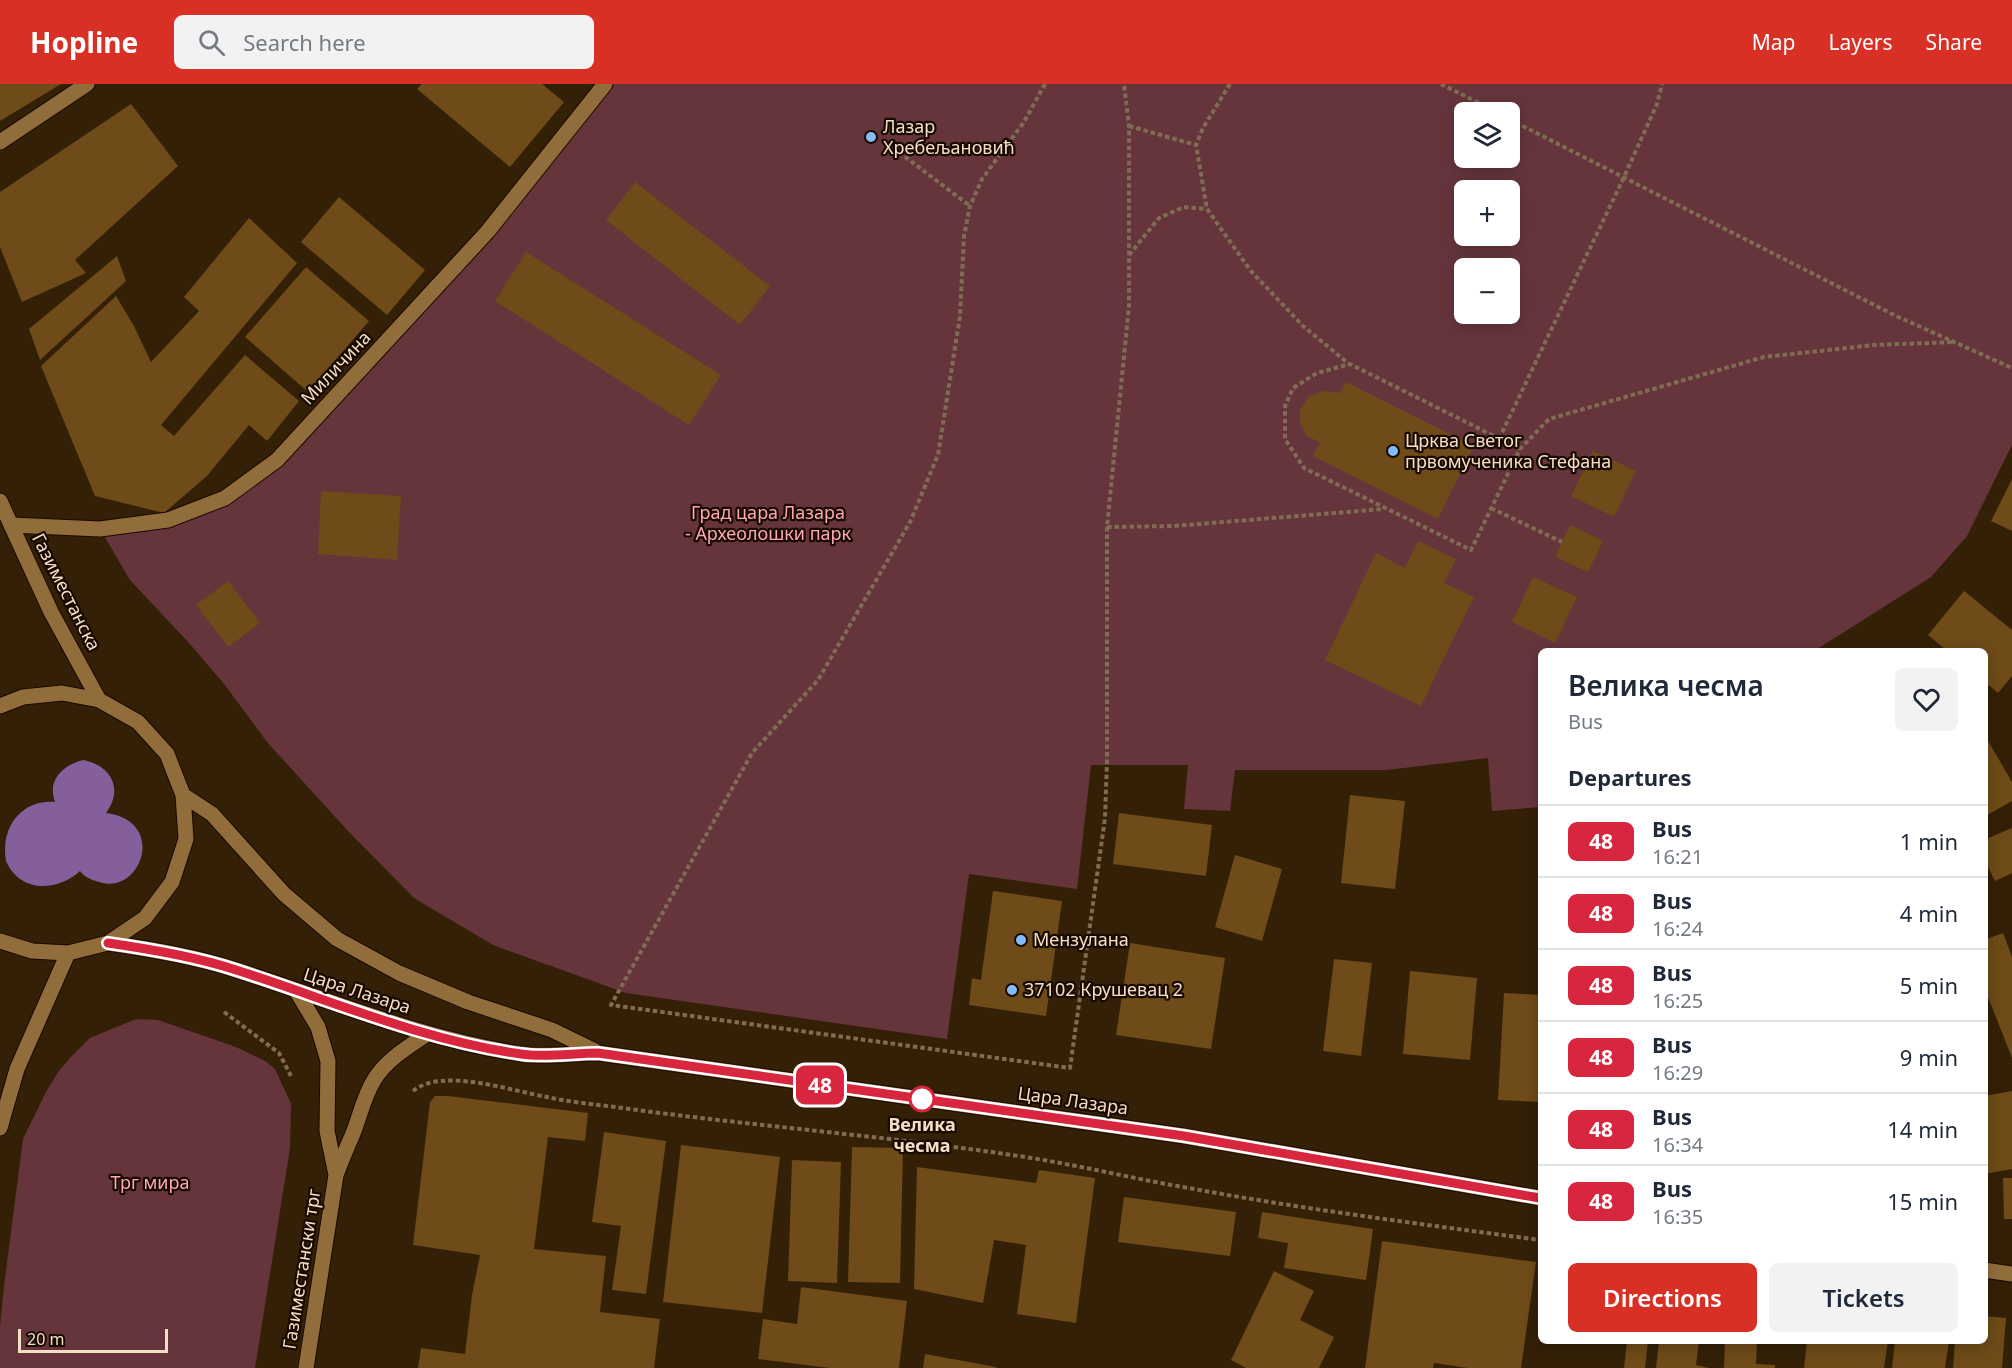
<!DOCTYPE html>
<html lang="en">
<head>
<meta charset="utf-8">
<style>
  :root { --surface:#fff; --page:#f2f2f3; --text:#1f2937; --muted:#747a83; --line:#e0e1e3; --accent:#d93025 }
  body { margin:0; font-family:"Noto Sans",sans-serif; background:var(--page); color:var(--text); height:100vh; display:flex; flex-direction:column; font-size:22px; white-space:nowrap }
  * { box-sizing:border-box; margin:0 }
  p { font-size:20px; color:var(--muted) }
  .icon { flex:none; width:33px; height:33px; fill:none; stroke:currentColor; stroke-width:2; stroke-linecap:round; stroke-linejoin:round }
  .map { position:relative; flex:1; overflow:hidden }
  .sheet { position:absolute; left:1538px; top:564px; width:450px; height:696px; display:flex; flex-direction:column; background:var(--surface); border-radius:9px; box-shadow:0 3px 15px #0003 }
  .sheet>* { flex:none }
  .badge { padding:0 12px; border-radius:9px; font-size:21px; line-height:39px }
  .tools { position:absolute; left:1454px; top:18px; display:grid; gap:12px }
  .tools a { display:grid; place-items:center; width:66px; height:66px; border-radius:9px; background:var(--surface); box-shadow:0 3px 15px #0003; font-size:30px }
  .scale { position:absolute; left:18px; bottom:15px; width:150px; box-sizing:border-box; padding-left:6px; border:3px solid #f4dfc6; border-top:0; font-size:16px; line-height:21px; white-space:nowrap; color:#f4dfc6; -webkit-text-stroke:4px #180a00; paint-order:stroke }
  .map>.badge { position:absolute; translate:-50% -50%; box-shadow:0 0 0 3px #fff }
  h2 { padding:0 30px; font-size:22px; line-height:54px }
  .round { display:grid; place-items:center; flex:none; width:63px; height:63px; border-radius:9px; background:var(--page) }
  .summary { display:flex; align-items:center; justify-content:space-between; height:102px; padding:0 30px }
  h1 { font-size:28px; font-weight:600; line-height:45px }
  .action { display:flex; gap:12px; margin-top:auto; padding:12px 30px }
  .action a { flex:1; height:69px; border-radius:9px; background:var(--accent); color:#fff; font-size:24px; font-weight:600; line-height:69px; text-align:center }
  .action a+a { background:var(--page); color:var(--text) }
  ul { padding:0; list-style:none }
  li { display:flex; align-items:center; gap:18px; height:72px; padding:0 30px; border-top:2px solid var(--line) }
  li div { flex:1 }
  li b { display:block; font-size:22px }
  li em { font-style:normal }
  li .badge { min-width:66px; font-weight:700; text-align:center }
  header { display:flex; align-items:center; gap:36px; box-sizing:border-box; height:84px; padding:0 30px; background:var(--accent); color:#fff }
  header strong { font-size:28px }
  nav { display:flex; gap:33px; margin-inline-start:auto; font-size:21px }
  .search { width:420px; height:54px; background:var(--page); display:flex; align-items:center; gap:15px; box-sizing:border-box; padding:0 21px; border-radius:9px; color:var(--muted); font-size:22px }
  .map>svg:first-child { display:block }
  .green { fill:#66353c; fill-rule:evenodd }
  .water { fill:#845f9b }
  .building { fill:#6e4b18 }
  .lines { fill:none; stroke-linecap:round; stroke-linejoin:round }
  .pedestrian-casing { stroke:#1a0900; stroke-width:17 }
  .minor-casing { stroke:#1a0900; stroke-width:17 }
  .secondary-casing { stroke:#1a0900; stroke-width:17 }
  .path { stroke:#806c52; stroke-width:4; stroke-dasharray:4.5 3; stroke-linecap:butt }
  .pedestrian { stroke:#926d3c; stroke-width:15 }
  .minor { stroke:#926d3c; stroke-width:15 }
  .secondary { stroke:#926d3c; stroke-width:15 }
  .line-casing { stroke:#fff; stroke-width:14 }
  .line { stroke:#d7263d; stroke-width:9 }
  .poi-dot { fill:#84bcfb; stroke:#180a00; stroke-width:2 }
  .stop-dot { fill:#fff; stroke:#d7263d; stroke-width:3 }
  .labels { text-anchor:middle; stroke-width:4.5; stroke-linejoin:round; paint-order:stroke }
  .poi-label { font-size:18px; fill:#f4dfc6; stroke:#180a00; text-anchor:start }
  .street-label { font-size:18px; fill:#f4dfc6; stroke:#180a00 }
  .park-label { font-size:18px; fill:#fea7b2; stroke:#180a00 }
  .stop-label { font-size:18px; font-weight:bold; fill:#f4dfc6; stroke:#180a00 }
</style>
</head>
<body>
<header>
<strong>Hopline</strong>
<div class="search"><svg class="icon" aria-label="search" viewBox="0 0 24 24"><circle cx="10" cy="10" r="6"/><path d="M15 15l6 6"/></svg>Search here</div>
<nav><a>Map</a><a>Layers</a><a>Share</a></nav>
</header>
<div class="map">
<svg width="2012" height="1284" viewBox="0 0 2012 1284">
  <rect width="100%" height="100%" fill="#332006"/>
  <path class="green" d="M 605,0 L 2012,0 L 2012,361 L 1967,452 L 1931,493 L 1814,567 L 1540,567 L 1540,672 L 1538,673 L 1540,723 L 1492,727 L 1488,674 L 1387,686 L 1235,686 L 1230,727 L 1184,725 L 1188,681 L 1091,681 L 1077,805 L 969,790 L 947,955 L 626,909 L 493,861 L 414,814 L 348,747 L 267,658 L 225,601 L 189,559 L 130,496 L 100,445 L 168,436 L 225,414 L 277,376 L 488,147 ZM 1464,28 L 1509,28 L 1509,74 L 1464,74 ZM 1464,106 L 1509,106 L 1509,152 L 1464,152 ZM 1464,184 L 1509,184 L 1509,230 L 1464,230 Z
    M 136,935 L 158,936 L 236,963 L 265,977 L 275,985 L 291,1020 L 290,1064 L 255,1284 L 0,1284 L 0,1243 L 4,1202 L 23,1055 L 46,1008 L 58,988 L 70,974 L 90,954 Z"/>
  <path class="water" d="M 83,676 C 111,681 124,705 106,729 C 168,737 141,812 99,798 C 92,796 84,793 80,787 C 57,808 20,809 6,777 C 0,742 23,715 55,718 C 47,696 63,681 83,676 Z"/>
  <path class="building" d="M 0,0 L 61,0 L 0,37 Z
    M 422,0 L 542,0 L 564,18 L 510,83 L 417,5 Z
    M 131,20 L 178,82 L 75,176 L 86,189 L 22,218 L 0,163 L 0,108 Z
    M 635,98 L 770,202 L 740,241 L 606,136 Z
    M 339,113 L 425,186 L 387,231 L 301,158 Z
    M 249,134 L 297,179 L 161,341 L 174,352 L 245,271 L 299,317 L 267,357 L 249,341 L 207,392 L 164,429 L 95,412 L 41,282 L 116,212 L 134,242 L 151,278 L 199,227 L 184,213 Z
    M 526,168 L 721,291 L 689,341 L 495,217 Z
    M 117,172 L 126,197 L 40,276 L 29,245 Z
    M 306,183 L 369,237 L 308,308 L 245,253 Z
    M 1346,298 L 1474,362 L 1438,435 L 1313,372 L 1320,358 L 1306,352 L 1300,338 L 1300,327 L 1308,313 L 1323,307 L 1340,309 Z
    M 1593,367 L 1636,387 L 1614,433 L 1571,412 Z
    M 2012,395 L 2012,447 L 1991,437 Z
    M 321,407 L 401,412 L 397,476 L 318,470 Z
    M 1570,441 L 1603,457 L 1588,488 L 1555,473 Z
    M 1418,457 L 1456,475 L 1444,499 L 1474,513 L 1421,622 L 1325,576 L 1376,469 L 1405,484 Z
    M 1533,493 L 1577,513 L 1555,559 L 1512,538 Z
    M 228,497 L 260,539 L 228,563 L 196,521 Z
    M 1964,507 L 2012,546 L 2012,592 L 1998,609 L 1984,597 L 1984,567 L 1947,567 L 1928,551 Z
    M 1984,650 L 2012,698 L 2012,717 L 1984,733 Z
    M 1350,711 L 1405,717 L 1395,805 L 1341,799 Z
    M 1119,729 L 1212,741 L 1206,792 L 1113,780 Z
    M 2012,744 L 2012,789 L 1995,797 L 1984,775 L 1984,756 Z
    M 1235,771 L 1282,785 L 1262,857 L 1215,843 Z
    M 993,807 L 1062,817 L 1046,932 L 969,921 L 972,894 L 981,896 Z
    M 2003,849 L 2012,873 L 2012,974 L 1984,903 L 1984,856 Z
    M 1130,859 L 1225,874 L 1211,965 L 1116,951 Z
    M 1334,875 L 1372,879 L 1361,972 L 1323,967 Z
    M 1410,887 L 1477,894 L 1470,976 L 1403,970 Z
    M 1504,909 L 1540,911 L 1540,1018 L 1498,1016 Z
    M 2012,1007 L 2012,1085 L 1984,1090 L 1984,1012 Z
    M 435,1012 L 448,1012 L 588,1029 L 585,1057 L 548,1053 L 534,1165 L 606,1172 L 600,1228 L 660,1235 L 654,1284 L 418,1284 L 421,1264 L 465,1270 L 472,1211 L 480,1171 L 413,1161 L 430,1018 Z
    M 604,1048 L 666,1057 L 646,1210 L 612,1206 L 621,1142 L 592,1138 Z
    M 681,1061 L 780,1073 L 762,1229 L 663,1218 Z
    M 852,1063 L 903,1064 L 900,1199 L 848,1198 Z
    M 792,1076 L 841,1078 L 837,1199 L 788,1197 Z
    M 917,1083 L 1036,1099 L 1039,1086 L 1095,1094 L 1076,1239 L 1017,1230 L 1026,1161 L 994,1156 L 983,1219 L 914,1205 Z
    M 2003,1094 L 2012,1094 L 2012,1135 L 2004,1135 Z
    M 1124,1113 L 1236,1128 L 1230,1172 L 1118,1158 Z
    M 1262,1128 L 1373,1145 L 1366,1196 L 1284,1184 L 1288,1159 L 1258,1154 Z
    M 1382,1157 L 1536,1178 L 1521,1284 L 1468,1284 L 1434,1279 L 1433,1284 L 1365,1284 Z
    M 1274,1187 L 1314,1207 L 1300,1236 L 1334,1253 L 1319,1284 L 1246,1284 L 1231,1276 Z
    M 801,1203 L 907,1217 L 899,1284 L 830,1284 L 758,1275 L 763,1235 L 797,1240 Z
    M 1984,1232 L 2006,1234 L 2002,1284 L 1953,1284 L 1955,1257 L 1984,1257 Z
    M 1627,1257 L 1648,1257 L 1645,1284 L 1624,1284 Z
    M 1659,1257 L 1699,1257 L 1696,1281 L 1709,1284 L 1656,1284 Z
    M 1725,1257 L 1757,1257 L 1756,1280 L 1775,1281 L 1775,1284 L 1724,1284 Z
    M 1807,1257 L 1888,1257 L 1884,1284 L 1804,1284 Z
    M 1895,1257 L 1949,1257 L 1945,1284 L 1892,1284 Z
    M 925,1270 L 996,1283 L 996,1284 L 923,1284 Z"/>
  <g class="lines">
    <defs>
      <path id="pedestrian" d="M 11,441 L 100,445 L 168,436 L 225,414 L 277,376 L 488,147 L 605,0"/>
      <path id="minor" d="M 0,58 L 87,0
        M 297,908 L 318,943 L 328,977 L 327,1047 L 336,1091
        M 306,1284 L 336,1091 C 341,1078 346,1065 352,1052 C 360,1033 363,1014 374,996 C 386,976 408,963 427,950"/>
      <path id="secondary" d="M 0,417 L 51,528 L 99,616
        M 0,622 L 23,613 L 62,609 L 99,616 L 138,638 L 167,670 L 183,711 L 186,755 L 172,798 L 145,834 L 108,859 L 68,869 L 32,867 L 0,857
        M 183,711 L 212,730 L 284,810 L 337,855 L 399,889 L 468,918 L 552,946 L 595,967
        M 108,859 C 150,865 193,872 233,885 C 328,915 421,955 521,970 C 543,974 575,969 598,969 L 1184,1052 L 1540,1114
        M 0,1044 L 17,985 L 68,869
        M 1984,1186 L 2012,1190"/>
    </defs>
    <use href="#pedestrian" class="pedestrian-casing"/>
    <use href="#minor" class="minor-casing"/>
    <use href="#secondary" class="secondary-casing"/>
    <path class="path" d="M 1045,0 L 1024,38 L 982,95 L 970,122 L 964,152 L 960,232 L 938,371 L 910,438 L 818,596 L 752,669 L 611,921 L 1070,984 L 1105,734 L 1107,677 L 1107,443 L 1129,222 L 1129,42 L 1124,0
      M 1230,0 L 1203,44 L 1196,61 L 1207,125 L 1250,186 L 1303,242 L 1349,280
      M 1441,0 L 1497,28
      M 1509,35 L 1894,231 L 2012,284
      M 1129,42 L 1196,61
      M 887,59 L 970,122
      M 1129,171 L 1159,134 L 1184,123 L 1207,125
      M 1499,355 L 1624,93 L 1657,20 L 1662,0
      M 1520,365 L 1350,280 L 1317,289 L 1293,304 L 1285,322 L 1285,355 L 1304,384 L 1471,466 L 1520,365 L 1549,335 L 1764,273 L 1874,261 L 1955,258
      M 1491,424 L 1562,458
      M 1107,443 L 1174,442 L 1384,425
      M 224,928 L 279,969 L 292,994
      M 413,1007 C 442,983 512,1007 547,1013 C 569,1018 592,1020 615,1023 C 751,1042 889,1052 1025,1073 C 1078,1081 1130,1094 1183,1103 C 1301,1125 1421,1140 1540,1156"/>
    <use href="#pedestrian" class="pedestrian"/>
    <use href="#minor" class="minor"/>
    <use href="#secondary" class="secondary"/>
  </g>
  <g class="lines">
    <defs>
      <path id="line" d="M 108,859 C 150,865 193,872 233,885 C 328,915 421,956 521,970 C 544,974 574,969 598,969 L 1184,1052 L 1540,1114"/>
    </defs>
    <use href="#line" class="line-casing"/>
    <use href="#line" class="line"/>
  </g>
  <g class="poi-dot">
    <circle cx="871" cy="53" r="6"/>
    <circle cx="1393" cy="367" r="6"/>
    <circle cx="1021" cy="856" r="6"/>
    <circle cx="1012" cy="906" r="6"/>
  </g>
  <circle class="stop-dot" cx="922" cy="1015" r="12"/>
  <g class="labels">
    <g class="poi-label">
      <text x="883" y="49">Лазар<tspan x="883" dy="21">Хребељановић</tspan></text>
      <text x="1405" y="363">Црква Светог<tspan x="1405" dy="21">првомученика Стефана</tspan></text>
      <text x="1033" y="862">Мензулана</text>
      <text x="1024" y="912">37102 Крушевац 2</text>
    </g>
    <g class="street-label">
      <text transform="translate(336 284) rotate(-47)" y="6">Миличина</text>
      <text transform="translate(66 508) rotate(63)" y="6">Газиместанска</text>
      <text transform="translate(357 907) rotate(18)" y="6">Цара Лазара</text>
      <text transform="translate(1073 1017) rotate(8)" y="6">Цара Лазара</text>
      <text transform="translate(302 1185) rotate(-81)" y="6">Газиместански трг</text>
    </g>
    <g class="park-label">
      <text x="768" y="435">Град цара Лазара<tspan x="768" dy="21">- Археолошки парк</tspan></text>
      <text x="150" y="1105">Трг мира</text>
    </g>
    <g class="stop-label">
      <text x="922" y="1047">Велика<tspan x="922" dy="21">чесма</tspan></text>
    </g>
  </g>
</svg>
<div class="tools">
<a><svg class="icon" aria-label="layers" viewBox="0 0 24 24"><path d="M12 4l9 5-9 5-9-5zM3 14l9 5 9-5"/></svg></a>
<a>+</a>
<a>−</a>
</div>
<div class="scale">20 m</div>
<b class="badge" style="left:820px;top:1001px;background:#d7263d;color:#fff">48</b>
<section class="sheet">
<div class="summary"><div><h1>Велика чесма</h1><p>Bus</p></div><a class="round"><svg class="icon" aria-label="heart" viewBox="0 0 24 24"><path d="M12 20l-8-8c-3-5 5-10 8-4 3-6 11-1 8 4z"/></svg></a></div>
<h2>Departures</h2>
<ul>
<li><span class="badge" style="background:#d7263d;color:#fff">48</span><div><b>Bus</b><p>16:21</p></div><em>1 min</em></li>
<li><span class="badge" style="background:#d7263d;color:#fff">48</span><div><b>Bus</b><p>16:24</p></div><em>4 min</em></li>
<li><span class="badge" style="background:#d7263d;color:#fff">48</span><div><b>Bus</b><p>16:25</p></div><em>5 min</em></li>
<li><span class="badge" style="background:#d7263d;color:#fff">48</span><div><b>Bus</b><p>16:29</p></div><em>9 min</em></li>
<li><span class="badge" style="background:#d7263d;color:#fff">48</span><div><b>Bus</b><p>16:34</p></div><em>14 min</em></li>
<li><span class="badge" style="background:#d7263d;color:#fff">48</span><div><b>Bus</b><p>16:35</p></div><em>15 min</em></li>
</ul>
<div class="action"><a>Directions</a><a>Tickets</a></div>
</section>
</div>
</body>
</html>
